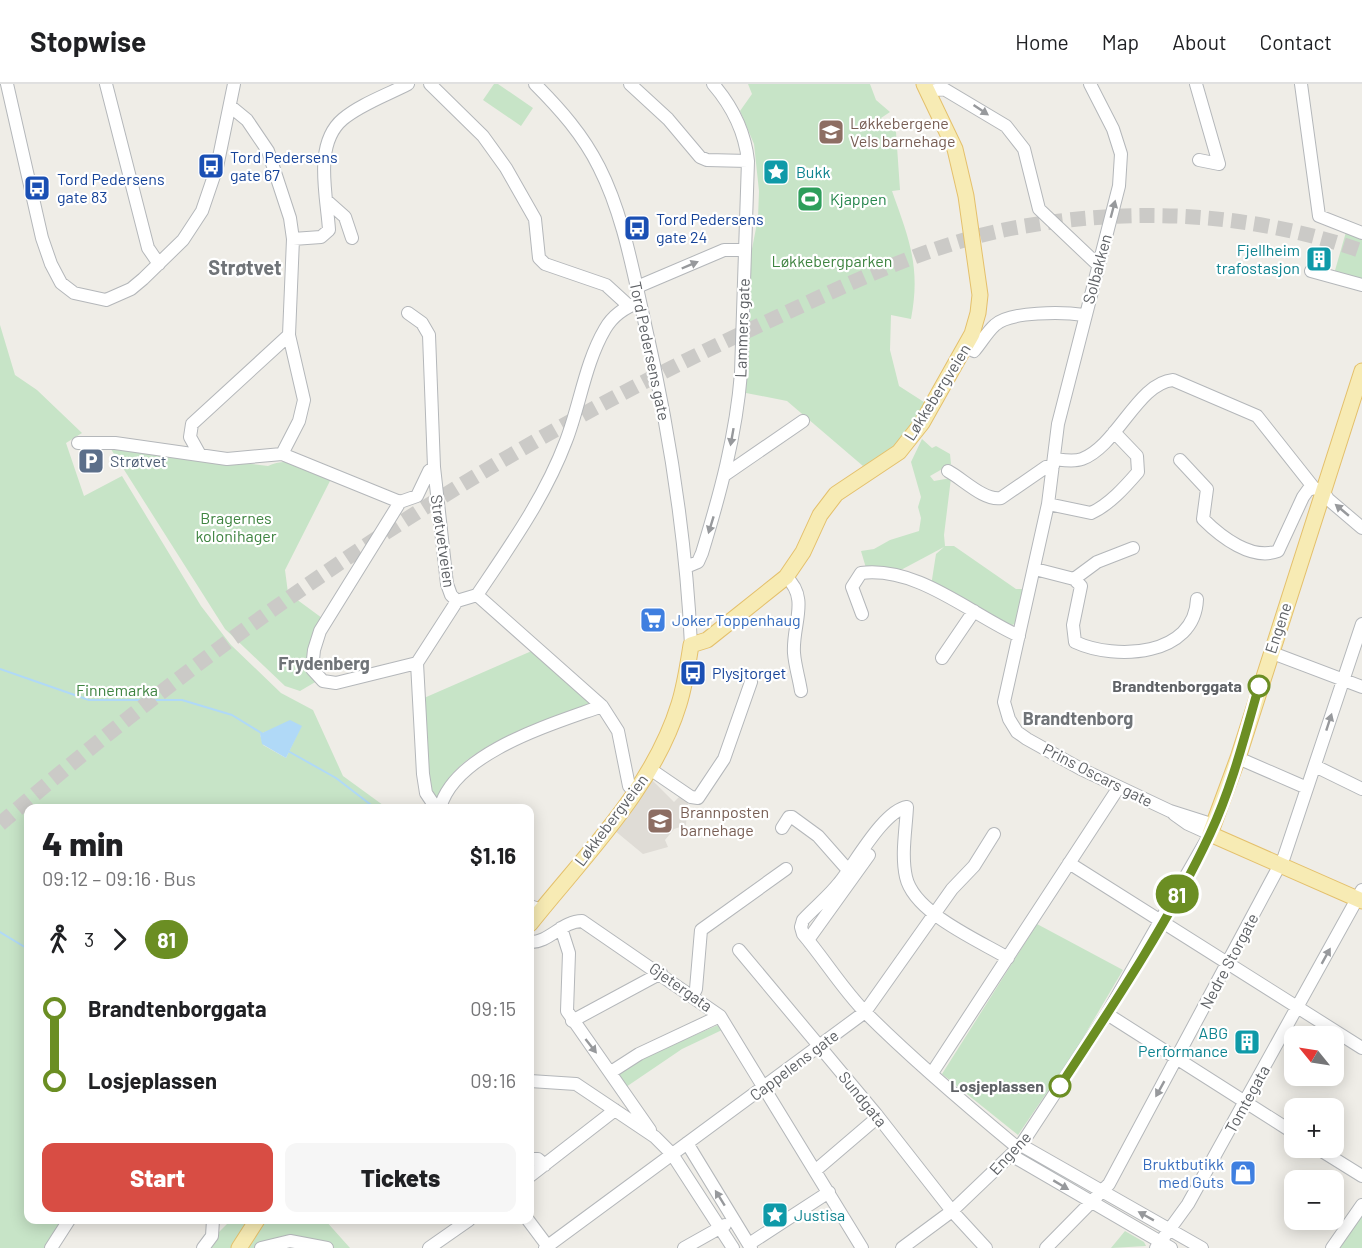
<!DOCTYPE html>
<html lang="en">
<head>
<meta charset="utf-8">
<style>
  :root { --surface:#fff; --page:#f6f6f6; --text:#202124; --muted:#757577; --line:#e0e0e0; --accent:#d84d44 }
  body { margin:0; font-family:Barlow,sans-serif; background:var(--page); color:var(--text); height:100vh; display:flex; flex-direction:column; font-size:22px; white-space:nowrap }
  * { box-sizing:border-box; margin:0 }
  p { font-size:20px; color:var(--muted) }
  .icon { flex:none; width:33px; height:33px; fill:none; stroke:currentColor; stroke-width:2; stroke-linecap:round; stroke-linejoin:round }
  .map { position:relative; flex:1; overflow:hidden }
  .drawer { position:absolute; left:24px; top:720px; width:510px; height:420px; display:flex; flex-direction:column; background:var(--surface); border-radius:12px; box-shadow:0 3px 15px #0003 }
  .drawer>* { flex:none }
  .badge { padding:0 12px; border-radius:20px; font-size:21px; line-height:39px }
  .needle { width:39px; rotate:300deg }
  .fabs { position:absolute; left:1284px; top:942px; display:grid; gap:12px }
  .fabs a { display:grid; place-items:center; width:60px; height:60px; border-radius:12px; background:var(--surface); box-shadow:0 3px 15px #0003; font-size:30px }
  .map>.badge { position:absolute; translate:-50% -50%; box-shadow:0 0 0 3px #fff }
  .legs { display:flex; align-items:center; gap:9px; height:66px; padding:0 18px; font-size:20px }
  .legs p { margin-inline-start:auto }
  .overview { display:flex; align-items:center; justify-content:space-between; height:102px; padding:0 18px }
  h1 { font-size:33px; font-weight:800; line-height:45px }
  .action { display:flex; gap:12px; margin-top:auto; padding:12px 18px }
  .action a { flex:1; height:69px; border-radius:12px; background:var(--accent); color:#fff; font-size:24px; font-weight:800; line-height:69px; text-align:center }
  .action a+a { background:var(--page); color:var(--text) }
  ul { padding:0 18px; list-style:none }
  li { display:flex; align-items:center; gap:21px; height:72px; font-size:22px }
  li i { display:grid; place-items:center; width:9px; height:100%; margin:0 8px; background:currentColor }
  li i::after { content:''; width:15px; height:15px; margin:-8px; border:4px solid; border-radius:50%; background:var(--surface) }
  li p { margin-inline-start:auto }
  li:first-child i { background:linear-gradient(#0000 50%,currentColor 0) }
  li:last-child i { background:linear-gradient(currentColor 50%,#0000 0) }
  header { display:flex; align-items:center; gap:36px; box-sizing:border-box; height:84px; padding:0 30px; background:var(--surface); border-bottom:2px solid var(--line) }
  header strong { font-size:28px }
  nav { display:flex; gap:33px; margin-inline-start:auto; font-size:21px }
  .map>svg:first-child { display:block }
  .education { fill:#dfdcd6 }
  .green { fill:#c7e4c7; fill-rule:evenodd }
  .water { fill:#b0d9f7 }
  .lines { fill:none; stroke-linecap:round; stroke-linejoin:round }
  .stream { stroke:#b0d9f7; stroke-width:2 }
  .major-tunnel { stroke:#cbcac7; stroke-width:15; stroke-dasharray:15 8; stroke-linecap:butt }
  .minor-casing { stroke:#b4b7ba; stroke-width:14 }
  .major-casing { stroke:#e4c06c; stroke-width:17 }
  .minor { stroke:#fff; stroke-width:12 }
  .major { stroke:#f7ebb4; stroke-width:15 }
  .oneway { fill:#97999c }
  .line-1-casing { stroke:#fff; stroke-width:14 }
  .line-1 { stroke:#6b8e23; stroke-width:9 }
  .stop-1-dot { fill:#fff; stroke:#6b8e23; stroke-width:3 }
  .labels { text-anchor:middle; stroke-width:4.5; stroke-linejoin:round; paint-order:stroke }
  .education-label { font-size:16px; fill:#785e54; stroke:#fff; text-anchor:start }
  .transit-label { font-size:16px; fill:#164399; stroke:#fff; text-anchor:start }
  .culture-label { font-size:16px; fill:#0d838f; stroke:#fff; text-anchor:start }
  .leisure-label { font-size:16px; fill:#27864d; stroke:#fff; text-anchor:start }
  .park-label { font-size:16px; fill:#3f8441; stroke:#fff }
  .street-label { font-size:16px; fill:#5f6266; stroke:#fff }
  .service-label { font-size:16px; fill:#4e5e75; stroke:#fff; text-anchor:start }
  .shop-label { font-size:16px; fill:#366cbe; stroke:#fff; text-anchor:start }
  .stop-label { font-size:16px; font-weight:bold; fill:#5f6266; stroke:#fff; text-anchor:end }
  .neighbourhood-label { font-size:18px; font-weight:bold; fill:#707478; stroke:#fff }
  .quarter-label { font-size:20px; font-weight:bold; fill:#707478; stroke:#fff }
</style>
</head>
<body>
<header>
<strong>Stopwise</strong>
<nav><a>Home</a><a>Map</a><a>About</a><a>Contact</a></nav>
</header>
<div class="map">
<svg width="1362" height="1164" viewBox="0 0 1362 1164">
  <rect width="100%" height="100%" fill="#efede7"/>
  <path class="education" d="M 651,695 L 674,718 L 681,711 L 688,717 L 686,741 L 674,745 L 665,756 L 668,763 L 643,770 L 614,746 Z"/>
  <path class="green" d="M 494,0 L 498,0 L 533,24 L 521,42 L 483,16 Z
    M 748,0 L 870,0 L 876,16 L 890,28 L 881,34 L 896,48 L 900,106 L 892,107 C 909,155 921,183 911,235 L 891,231 L 890,266 L 899,302 L 927,320 C 907,349 895,367 863,382 L 787,317 L 746,309 L 751,170 L 758,134 L 759,107 L 754,60 L 740,27 L 752,10 Z
    M 1346,148 L 1362,153 L 1362,198 L 1334,190 Z
    M 0,241 L 15,291 L 37,306 L 82,349 L 66,359 L 84,412 L 122,392 L 201,522 L 231,561 L 281,609 L 313,626 L 343,692 L 387,724 L 28,724 L 28,1136 L 63,1136 L 45,1164 L 0,1164 ZM 288,639 L 301,642 L 286,674 L 263,661 L 260,650 Z
    M 922,355 L 932,364 L 936,362 L 950,370 L 951,380 L 930,392 L 934,397 L 951,394 L 944,451 L 945,462 L 954,462 L 1016,505 L 1027,505 L 1018,539 L 1009,542 L 931,502 L 936,470 L 944,463 L 899,487 L 866,484 L 861,467 L 874,465 L 890,456 L 919,447 L 921,434 L 918,423 L 921,413 L 911,378 Z
    M 109,362 L 268,382 C 290,371 310,385 331,395 L 285,486 L 288,509 L 322,534 L 304,581 L 317,597 L 300,607 L 285,602 L 225,545 Z
    M 534,566 L 593,618 C 552,635 486,654 456,686 C 448,694 442,708 436,718 C 419,697 424,640 424,614 Z
    M 1037,840 L 1123,886 L 1077,964 L 1018,1051 L 942,990 Z
    M 718,941 L 722,946 L 682,965 L 626,1003 L 618,989 L 640,975 Z
    M 1362,1129 L 1362,1164 L 1339,1164 Z
    M 231,1136 L 325,1136 L 350,1164 L 203,1164 Z
    M 1125,1147 L 1144,1158 L 1146,1162 L 1111,1164 Z"/>
  <path class="water" d="M 290,636 L 302,642 L 286,674 L 262,660 L 260,650 Z"/>
  <g class="lines">
    <path class="stream" d="M 0,585 L 89,616 L 182,616 L 232,631 L 263,650
      M 288,667 L 336,694 L 375,724
      M 0,848 L 28,865"/>
    <path class="major-tunnel" d="M 0,740 C 233,539 480,371 760,241 C 842,203 929,159 1019,143 C 1135,123 1250,128 1362,167"/>
    <defs>
      <path id="minor" d="M 7,0 L 42,154 L 51,180 L 61,199 L 74,209 L 106,216 L 131,205 L 143,195 L 183,156 L 202,127 L 217,83 L 234,0
        M 106,0 L 148,164 L 159,180
        M 430,0 L 483,52 L 506,84 L 535,135 L 539,174 L 545,180 L 606,201 L 629,222
        M 535,0 C 560,25 583,51 599,83 C 622,128 632,182 643,231 C 668,339 686,450 691,561
        M 630,0 L 668,35 L 700,73 L 707,76 L 748,77
        M 1090,0 L 1113,45 L 1121,70 L 1119,102 L 1058,340 L 1048,420 L 1004,618 L 1009,635 L 1017,648 L 1027,655 L 1081,685 L 1170,727 L 1214,741
        M 1196,0 L 1219,80 L 1199,76
        M 1301,0 L 1319,132 L 1362,149
        M 928,7 L 944,5 L 1006,42 L 1024,65 L 1039,125 L 1098,181
        M 230,22 L 247,36 L 268,67 L 290,134 L 293,155 L 289,251 L 304,316 L 299,337 L 282,370
        M 327,117 L 345,133 L 352,154
        M 293,155 L 321,153 L 329,146 C 327,112 313,60 343,35 C 361,20 387,11 408,0
        M 1311,187 L 1362,201
        M 637,203 L 724,166 L 744,166
        M 408,229 L 422,239 L 429,251 L 434,383 L 447,500 L 451,511 L 457,517 L 477,511
        M 966,263 L 974,267 C 981,259 987,248 995,241 C 1010,227 1064,228 1084,231
        M 78,359 L 115,359 L 227,375 L 282,370 L 400,418 L 417,412 L 429,387 L 434,383
        M 200,371 L 190,353 L 192,340 L 289,251
        M 1054,375 C 1063,376 1074,378 1082,375 C 1117,362 1138,299 1173,296 L 1257,332 L 1314,404 L 1323,407 L 1328,415 L 1362,444
        M 1180,376 L 1207,405 L 1203,435 C 1221,453 1252,477 1278,467 L 1303,413 L 1308,406 L 1314,404
        M 948,387 C 963,395 984,417 1001,414 L 1046,383 L 1053,382
        M 726,390 L 803,337
        M 400,418 L 320,547 L 314,566 L 312,585 L 323,597 L 336,599 L 417,579
        M 1048,420 L 1091,429 C 1109,421 1125,403 1138,388 L 1137,372 L 1114,348
        M 686,483 L 698,478 L 702,469 C 720,410 736,352 741,289 L 748,77 C 745,48 732,22 713,0
        M 1035,485 L 1074,495 L 1081,502 L 1073,541 L 1075,558 C 1116,577 1195,572 1197,515
        M 786,493 C 810,514 792,541 794,569 C 795,582 799,594 801,607
        M 1074,495 L 1097,478 L 1133,464
        M 477,511 C 510,462 545,413 566,357 C 580,321 585,279 605,245 C 613,231 625,223 640,218
        M 477,511 L 602,622 L 618,647 L 629,702 L 635,709
        M 862,530 L 852,503 L 861,489 C 918,482 970,530 1019,552
        M 1270,568 L 1362,603
        M 942,574 L 974,527
        M 1238,674 L 1307,704
        M 1315,682 L 1362,705
        M 650,685 L 691,713 L 698,714 L 724,675 L 751,598
        M 436,724 L 426,709 L 423,690 L 417,579 L 457,517
        M 440,724 C 455,668 553,640 602,622
        M 782,744 L 789,733 L 792,733 L 818,752 L 848,786
        M 1069,779 L 1362,964
        M 530,822 L 541,826
        M 561,844 L 569,869 L 567,927 L 650,1046
        M 808,856 L 869,771
        M 530,858 C 549,859 562,837 582,837 L 720,932 L 862,1164
        M 739,866 L 876,1030 L 952,1127 L 986,1164
        M 1008,874 C 978,856 914,829 906,793 C 901,771 906,745 907,723 C 883,727 855,780 839,799 C 829,812 815,823 803,836 L 801,843 L 803,850 C 825,876 843,906 866,929 C 914,977 966,1021 1018,1064
        M 693,911 L 696,905 L 701,846 L 786,785
        M 1107,930 L 1294,1049
        M 572,937 L 661,889
        M 611,988 L 639,970 L 720,932
        M 932,989 L 1119,703
        M 530,997 L 576,1000 L 655,1053 L 672,1070 L 733,1164
        M 687,1059 L 751,1164
        M 1021,1061 L 1202,1164
        M 1317,1064 L 1362,1092
        M 1011,1071 L 1171,1164
        M 530,1075 L 538,1075 L 545,1081
        M 816,1086 L 878,1033
        M 530,1092 L 615,1026
        M 528,1136 L 549,1164
        M 749,1160 L 829,1108
        M 51,1164 L 69,1136
        M 203,1164 L 212,1152 L 213,1136
        M 261,1164 L 290,1157 L 327,1164
        M 429,1164 L 469,1136
        M 545,1164 L 865,928 L 952,805 L 974,782 L 994,750
        M 684,1164 L 725,1141
        M 902,1164 L 952,1127 L 1021,1061 L 1107,930 L 1210,750 L 1188,740 L 1174,730
        M 1046,1164 L 1109,1100 L 1284,773 L 1362,540
        M 1156,1164 L 1188,1120 L 1362,806
        M 1332,1164 L 1362,1121"/>
      <path id="major" d="M 1362,287 L 1238,674 L 1210,750 L 1362,817
        M 530,840 C 584,772 653,705 679,620 C 685,601 688,580 691,561 L 707,556 L 786,493 L 803,468 L 820,431 L 836,410 L 899,368 L 922,339 L 972,250 L 978,229 L 980,211 L 966,112 L 955,65 L 924,0
        M 239,1164 L 257,1136"/>
    </defs>
    <use href="#minor" class="minor-casing"/>
    <use href="#major" class="major-casing"/>
    <use href="#minor" class="minor"/>
    <use href="#major" class="major"/>
  </g>
  <defs><path id="oneway-solid" d="M-6-.8H1V-3.2L6.5 0L1 3.2V.8H-6Z" transform="scale(1.5)"/></defs>
  <g class="oneway">
    <use href="#oneway-solid" transform="translate(981 26) rotate(34)"/>
    <use href="#oneway-solid" transform="translate(1113 125) rotate(-75)"/>
    <use href="#oneway-solid" transform="translate(690 181) rotate(-23)"/>
    <use href="#oneway-solid" transform="translate(732 353) rotate(100)"/>
    <use href="#oneway-solid" transform="translate(1342 426) rotate(-140)"/>
    <use href="#oneway-solid" transform="translate(711 441) rotate(107)"/>
    <use href="#oneway-solid" transform="translate(1329 638) rotate(-72)"/>
    <use href="#oneway-solid" transform="translate(1326 872) rotate(-61)"/>
    <use href="#oneway-solid" transform="translate(591 962) rotate(52)"/>
    <use href="#oneway-solid" transform="translate(1160 1005) rotate(119)"/>
    <use href="#oneway-solid" transform="translate(1061 1101) rotate(31)"/>
    <use href="#oneway-solid" transform="translate(720 1114) rotate(-122)"/>
    <use href="#oneway-solid" transform="translate(1146 1132) rotate(-151)"/>
  </g>
  <g class="lines">
    <defs>
      <path id="line-1" d="M 1060,1002 C 1112,923 1170,836 1210,750 C 1232,703 1245,651 1259,602"/>
    </defs>
    <use href="#line-1" class="line-1-casing"/>
    <use href="#line-1" class="line-1"/>
  </g>
  <defs>
    <symbol id="school-square" viewBox="-11 -11 22 22"><rect x="-9" y="-9" width="18" height="18" rx="4" fill="#8d6e63" stroke="#fff"/><path d="M0-5L7-2L0 1L-7-2ZM-4 1L0 2.5L4 1V4Q0 6-4 4Z" fill="#fff"/></symbol>
    <symbol id="bus-square" viewBox="-11 -11 22 22"><rect x="-9" y="-9" width="18" height="18" rx="4" fill="#1a4fb4" stroke="#fff"/><path d="M-5-6H5V4H4V6H2V4H-2V6H-4V4H-5ZM-3.5-4V0h7V-4ZM-3.5 1.2v1.5H-2V1.2ZM2 1.2v1.5H3.5V1.2Z" fill="#fff"/></symbol>
    <symbol id="sight-square" viewBox="-11 -11 22 22"><rect x="-9" y="-9" width="18" height="18" rx="4" fill="#0f9aa8" stroke="#fff"/><path d="M0-6L1.8-2.2L6-1.7L2.9 1.2L3.7 5.4L0 3.3L-3.7 5.4L-2.9 1.2L-6-1.7L-1.8-2.2Z" fill="#fff"/></symbol>
    <symbol id="stadium-square" viewBox="-11 -11 22 22"><rect x="-9" y="-9" width="18" height="18" rx="4" fill="#2e9e5b" stroke="#fff"/><path d="M0-5a6.5 5 0 1 0 0 10a6.5 5 0 1 0 0-10ZM-3.5-1.8h7v3.6h-7Z" fill="#fff"/></symbol>
    <symbol id="building-square" viewBox="-11 -11 22 22"><rect x="-9" y="-9" width="18" height="18" rx="4" fill="#0f9aa8" stroke="#fff"/><path d="M-4-6H4V6H1V3H-1V6H-4ZM-2.5-4.3h1.7v1.8h-1.7ZM.8-4.3h1.7v1.8H.8ZM-2.5-1h1.7V.8h-1.7ZM.8-1h1.7V.8H.8Z" fill="#fff"/></symbol>
    <symbol id="parking-square" viewBox="-11 -11 22 22"><rect x="-9" y="-9" width="18" height="18" rx="4" fill="#5c6f8a" stroke="#fff"/><path d="M-3.5-5.5H1a3.5 3.5 0 0 1 0 7H-1V5.5H-3.5ZM-1-3.4V-.6H.8a1.4 1.4 0 0 0 0-2.8Z" fill="#fff"/></symbol>
    <symbol id="supermarket-square" viewBox="-11 -11 22 22"><rect x="-9" y="-9" width="18" height="18" rx="4" fill="#3f7fe0" stroke="#fff"/><path d="M-6-5.5h2.5l.6 2H6L4.5 2H-2.5L-4.4-4H-6ZM-1.5 3.2a1.3 1.3 0 1 0 .1 0ZM3 3.2a1.3 1.3 0 1 0 .1 0Z" fill="#fff"/></symbol>
    <symbol id="shop-square" viewBox="-11 -11 22 22"><rect x="-9" y="-9" width="18" height="18" rx="4" fill="#3f7fe0" stroke="#fff"/><path d="M-5-2.5h2.3a2.7 3.5 0 0 1 5.4 0H5L5.5 6h-11ZM-1.5-2.5h3a1.5 2.3 0 0 0-3 0Z" fill="#fff"/></symbol>
  </defs>
  <g fill-rule="evenodd">
    <use href="#school-square" x="816" y="33" width="30" height="30"/>
    <use href="#bus-square" x="196" y="67" width="30" height="30"/>
    <use href="#sight-square" x="761" y="73" width="30" height="30"/>
    <use href="#bus-square" x="22" y="89" width="30" height="30"/>
    <use href="#stadium-square" x="795" y="100" width="30" height="30"/>
    <use href="#bus-square" x="622" y="129" width="30" height="30"/>
    <use href="#building-square" x="1304" y="160" width="30" height="30"/>
    <use href="#parking-square" x="76" y="362" width="30" height="30"/>
    <use href="#supermarket-square" x="638" y="521" width="30" height="30"/>
    <use href="#bus-square" x="678" y="574" width="30" height="30"/>
    <use href="#school-square" x="645" y="722" width="30" height="30"/>
    <use href="#building-square" x="1232" y="943" width="30" height="30"/>
    <use href="#shop-square" x="1228" y="1074" width="30" height="30"/>
    <use href="#sight-square" x="760" y="1116" width="30" height="30"/>
  </g>
  <g class="stop-1-dot">
    <circle cx="1259" cy="602" r="10"/>
    <circle cx="1060" cy="1002" r="10"/>
  </g>
  <g class="labels">
    <g class="education-label">
      <text x="850" y="45">Løkkebergene<tspan x="850" dy="18">Vels barnehage</tspan></text>
      <text x="680" y="734">Brannposten<tspan x="680" dy="18">barnehage</tspan></text>
    </g>
    <g class="transit-label">
      <text x="230" y="79">Tord Pedersens<tspan x="230" dy="18">gate 67</tspan></text>
      <text x="57" y="101">Tord Pedersens<tspan x="57" dy="18">gate 83</tspan></text>
      <text x="656" y="141">Tord Pedersens<tspan x="656" dy="18">gate 24</tspan></text>
      <text x="712" y="595">Plysjtorget</text>
    </g>
    <g class="culture-label">
      <text x="796" y="94">Bukk</text>
      <text x="1300" y="172" text-anchor="end">Fjellheim<tspan x="1300" dy="18">trafostasjon</tspan></text>
      <text x="1228" y="955" text-anchor="end">ABG<tspan x="1228" dy="18">Performance</tspan></text>
      <text x="794" y="1137">Justisa</text>
    </g>
    <g class="leisure-label">
      <text x="830" y="121">Kjappen</text>
    </g>
    <g class="park-label">
      <text x="832" y="183">Løkkebergparken</text>
      <text x="236" y="440">Bragernes<tspan x="236" dy="18">kolonihager</tspan></text>
      <text x="117" y="612">Finnemarka</text>
    </g>
    <g class="street-label">
      <text transform="translate(1097 185) rotate(-75)" y="6">Solbakken</text>
      <text transform="translate(742 244) rotate(-88)" y="6">Lammers gate</text>
      <text transform="translate(650 267) rotate(78)" y="6">Tord Pedersens gate</text>
      <text transform="translate(937 308) rotate(-58)" y="6">Løkkebergveien</text>
      <text transform="translate(443 457) rotate(82)" y="6">Strøtvetveien</text>
      <text transform="translate(1278 544) rotate(-72)" y="6">Engene</text>
      <text transform="translate(1098 691) rotate(27)" y="6">Prins Oscars gate</text>
      <text transform="translate(611 736) rotate(-53)" y="6">Løkkebergveien</text>
      <text transform="translate(1229 877) rotate(-62)" y="6">Nedre Storgate</text>
      <text transform="translate(681 903) rotate(35)" y="6">Gjetergata</text>
      <text transform="translate(794 981) rotate(-37)" y="6">Cappelens gate</text>
      <text transform="translate(863 1015) rotate(51)" y="6">Sundgata</text>
      <text transform="translate(1247 1015) rotate(-61)" y="6">Tomtegata</text>
      <text transform="translate(1010 1069) rotate(-47)" y="6">Engene</text>
    </g>
    <g class="service-label">
      <text x="110" y="383">Strøtvet</text>
    </g>
    <g class="shop-label">
      <text x="672" y="542">Joker Toppenhaug</text>
      <text x="1224" y="1086" text-anchor="end">Bruktbutikk<tspan x="1224" dy="18">med Guts</tspan></text>
    </g>
    <g class="stop-label">
      <text x="1242" y="608">Brandtenborggata</text>
      <text x="1044" y="1008">Losjeplassen</text>
    </g>
    <g class="neighbourhood-label">
      <text x="324" y="586">Frydenberg</text>
      <text x="1078" y="641">Brandtenborg</text>
    </g>
    <g class="quarter-label">
      <text x="245" y="191">Strøtvet</text>
    </g>
  </g>
</svg>
<div class="fabs">
<a><svg class="needle" viewBox="-14 -14 28 28"><path d="M0-13l5 13h-10z" fill="#e53935"/><path d="M0 13l5-13h-10z" fill="#757577"/></svg></a>
<a>+</a>
<a>−</a>
</div>
<b class="badge" style="left:1177px;top:810px;background:#6b8e23;color:#fff">81</b>
<section class="drawer">
<div class="overview"><div><h1>4 min</h1><p>09:12 – 09:16 · Bus</p></div><b>$1.16</b></div>
<div class="legs"><svg class="icon" aria-label="walk" viewBox="0 0 24 24"><circle cx="13" cy="4" r="2"/><path d="M13 8l-2 6 4 7M11 14l-3 7M7 12l3-4h3l4 4"/></svg>3<svg class="icon" aria-label="forward" viewBox="0 0 24 24"><path d="M9 5l7 7-7 7"/></svg><b class="badge" style="background:#6b8e23;color:#fff">81</b></div>
<ul>
<li><i style="color:#6b8e23"></i><b>Brandtenborggata</b><p>09:15</p></li>
<li><i style="color:#6b8e23"></i><b>Losjeplassen</b><p>09:16</p></li>
</ul>
<div class="action"><a>Start</a><a>Tickets</a></div>
</section>
</div>
</body>
</html>
